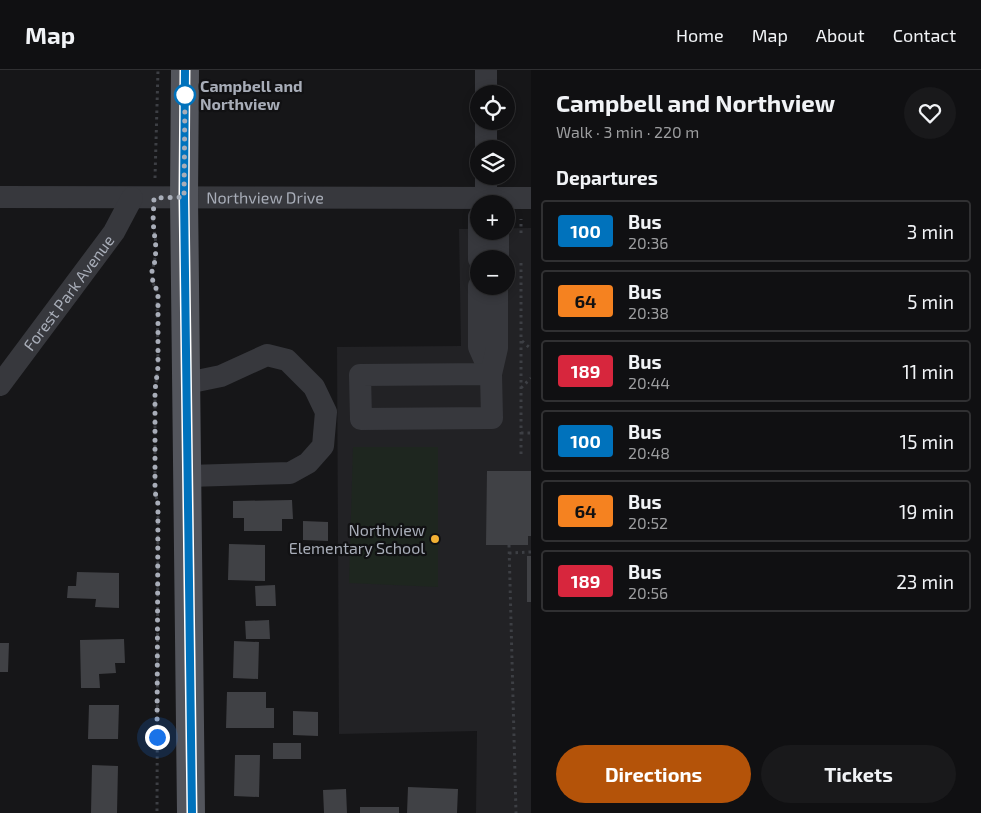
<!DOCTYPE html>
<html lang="en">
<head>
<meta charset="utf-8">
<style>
  :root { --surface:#101012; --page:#19191b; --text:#f1f3f6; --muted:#9c9d9f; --line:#303032; --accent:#b45309 }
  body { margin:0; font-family:"Exo 2",sans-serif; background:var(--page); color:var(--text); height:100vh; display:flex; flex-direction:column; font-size:19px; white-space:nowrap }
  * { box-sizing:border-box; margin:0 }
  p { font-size:16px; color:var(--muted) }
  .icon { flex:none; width:28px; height:28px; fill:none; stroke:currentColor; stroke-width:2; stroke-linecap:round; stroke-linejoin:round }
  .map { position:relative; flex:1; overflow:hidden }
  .details { display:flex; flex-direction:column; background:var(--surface); width:450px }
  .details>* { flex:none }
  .badge { padding:0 10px; border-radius:4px; font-size:18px; line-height:32px }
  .controls { position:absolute; left:470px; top:15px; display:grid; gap:10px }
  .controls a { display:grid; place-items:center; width:45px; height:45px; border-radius:50%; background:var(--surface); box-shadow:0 2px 8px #0003,0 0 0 1px var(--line); font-size:25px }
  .you { position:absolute; width:25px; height:25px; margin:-12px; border:4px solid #fff; border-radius:50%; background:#1a73e8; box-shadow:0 0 0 8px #1a73e833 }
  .map>.badge { position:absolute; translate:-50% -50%; box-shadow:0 0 0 2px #fff }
  h2 { padding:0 25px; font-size:19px; line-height:45px }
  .round { display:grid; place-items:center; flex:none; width:52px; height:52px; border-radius:26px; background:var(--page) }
  .overview { display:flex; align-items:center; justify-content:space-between; height:85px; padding:0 25px }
  h1 { font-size:24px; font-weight:700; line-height:38px }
  .cta { display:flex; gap:10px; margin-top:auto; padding:10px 25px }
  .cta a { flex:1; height:58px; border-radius:30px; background:var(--accent); color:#fff; font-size:20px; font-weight:700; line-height:58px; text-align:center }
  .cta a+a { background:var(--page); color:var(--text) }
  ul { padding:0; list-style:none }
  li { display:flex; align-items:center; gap:15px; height:62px; margin:0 10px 8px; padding:0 15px; border:2px solid var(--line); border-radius:5px }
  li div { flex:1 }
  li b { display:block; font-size:19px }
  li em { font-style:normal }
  li .badge { min-width:55px; font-weight:700; text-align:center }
  header { display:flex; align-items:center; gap:30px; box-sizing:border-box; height:70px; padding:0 25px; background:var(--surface); border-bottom:1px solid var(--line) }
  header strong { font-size:24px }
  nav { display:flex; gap:28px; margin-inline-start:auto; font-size:18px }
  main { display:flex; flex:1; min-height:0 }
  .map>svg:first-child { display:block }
  .built { fill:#222225; fill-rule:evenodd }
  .green { fill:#1e261f }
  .building { fill:#404145 }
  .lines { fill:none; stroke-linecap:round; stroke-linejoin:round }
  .path { stroke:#3d3f44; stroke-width:3; stroke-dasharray:2.5 4; stroke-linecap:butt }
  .minor { stroke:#37383d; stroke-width:22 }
  .major { stroke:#53555c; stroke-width:28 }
  .line-casing { stroke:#fff; stroke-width:11 }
  .line { stroke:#0072bc; stroke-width:8 }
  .walk { stroke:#a8adb8; stroke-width:5; stroke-dasharray:0 9 }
  .stop-dot { fill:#fff; stroke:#0072bc; stroke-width:2.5 }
  .poi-dot { fill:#f2b134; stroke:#111113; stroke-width:2 }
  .labels { text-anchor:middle; stroke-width:4.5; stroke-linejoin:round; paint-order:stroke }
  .stop-label { font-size:16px; font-weight:bold; fill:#a8adb8; stroke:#111113; text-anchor:start }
  .street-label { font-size:16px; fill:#a8adb8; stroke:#111113 }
  .poi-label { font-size:16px; fill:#a8adb8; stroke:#111113; text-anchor:end }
</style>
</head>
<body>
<header>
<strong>Map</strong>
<nav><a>Home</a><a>Map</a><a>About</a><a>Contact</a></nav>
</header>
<main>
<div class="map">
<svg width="531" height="743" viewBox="0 0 531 743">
  <rect width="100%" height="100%" fill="#161618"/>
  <path class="built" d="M 531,158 L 531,743 L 476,743 L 477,661 L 339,664 L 337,277 L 461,276 L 459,159 ZM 479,189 L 506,189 L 506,216 L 479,216 Z"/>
  <path class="green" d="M 353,377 L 438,377 L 438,517 L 349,513 Z"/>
  <path class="building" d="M 487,401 L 531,401 L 531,466 L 528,466 L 528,475 L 486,475 Z
    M 292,430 L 293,449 L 282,449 L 282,461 L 244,461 L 244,448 L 233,448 L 233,431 Z
    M 303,451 L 328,452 L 328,471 L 303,470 Z
    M 229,474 L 265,475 L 265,511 L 228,510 Z
    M 527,486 L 531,486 L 531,532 L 527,532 Z
    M 77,502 L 119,503 L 119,538 L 95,537 L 96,529 L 67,528 L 68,516 L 76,516 Z
    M 275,515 L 276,536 L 256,536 L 255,516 Z
    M 269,550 L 270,569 L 246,569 L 245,551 Z
    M 124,569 L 125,593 L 115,593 L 116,603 L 99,604 L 100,618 L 81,618 L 80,570 Z
    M 234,571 L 259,572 L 258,609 L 233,608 Z
    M 0,573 L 9,573 L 8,602 L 0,602 Z
    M 227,622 L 266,622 L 266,638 L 274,638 L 274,658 L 226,658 Z
    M 89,635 L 119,635 L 118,669 L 88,669 Z
    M 293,641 L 318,642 L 318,666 L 293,665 Z
    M 273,673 L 301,673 L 301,689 L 273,689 Z
    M 235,685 L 260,685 L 259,727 L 234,726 Z
    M 92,695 L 118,696 L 117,743 L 91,743 Z
    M 408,717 L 458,719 L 457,743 L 407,743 Z
    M 346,719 L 347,743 L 324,743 L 323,720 Z
    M 360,737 L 399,737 L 399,743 L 360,743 Z"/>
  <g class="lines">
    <path class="path" d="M 155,108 L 158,0
      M 153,149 C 153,158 156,168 156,178 C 156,194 147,206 157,221 L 158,297 L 155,320 L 155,422 L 158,434 L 157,743
      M 521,163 L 521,149
      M 522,271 L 531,279
      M 521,318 L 531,308
      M 521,363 L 531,363
      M 521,384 L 521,189
      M 509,475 L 516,743
      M 509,483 L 531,482"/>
    <g class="minor">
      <path d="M 486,0 L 486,24"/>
      <path d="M 486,51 L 486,79"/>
      <path id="s1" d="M 0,127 L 531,128"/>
      <path d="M 484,134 L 486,128 L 486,106"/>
      <path d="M 479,147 L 479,189"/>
      <path d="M 498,189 L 498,161"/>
      <path d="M 479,216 L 479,277 L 491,304"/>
      <path d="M 491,304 L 360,305 L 361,349 L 492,348 L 491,304 L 497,278 L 497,216"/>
      <path d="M 187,313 L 221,306 L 267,285 L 287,290 L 314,317 L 326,342 L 323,376 L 308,393 L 290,403 L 188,406"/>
      <path id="s2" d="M 0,315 L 114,162 L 132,128"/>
    </g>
    <path class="major" d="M 185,0 L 184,127 L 191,743"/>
  </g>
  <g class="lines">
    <defs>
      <path id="line" d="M 185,0 L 184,127 L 192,743"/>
    </defs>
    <use href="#line" class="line-casing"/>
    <use href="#line" class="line"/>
    <path class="walk" d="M 157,667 L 158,434 L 155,422 L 155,320 L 158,297 L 158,221 L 153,214 L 152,201 L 155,191 L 156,178 L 153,152 L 154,128 L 184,127 L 185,25"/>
  </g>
  <circle class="stop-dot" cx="185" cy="25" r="10"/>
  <circle class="poi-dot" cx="435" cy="469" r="5"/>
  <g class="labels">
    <g class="stop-label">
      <text x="200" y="22">Campbell and<tspan x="200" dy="18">Northview</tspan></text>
    </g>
    <g class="street-label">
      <text dy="6" stroke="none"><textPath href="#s1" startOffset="265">Northview Drive</textPath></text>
      <text dy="6" stroke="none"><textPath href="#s2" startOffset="115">Forest Park Avenue</textPath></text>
    </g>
    <g class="poi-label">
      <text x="425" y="466">Northview<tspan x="425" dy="18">Elementary School</tspan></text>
    </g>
  </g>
</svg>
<div class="controls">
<a><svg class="icon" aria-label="locate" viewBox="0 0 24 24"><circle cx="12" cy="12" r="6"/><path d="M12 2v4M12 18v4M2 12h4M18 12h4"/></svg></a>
<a><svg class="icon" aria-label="layers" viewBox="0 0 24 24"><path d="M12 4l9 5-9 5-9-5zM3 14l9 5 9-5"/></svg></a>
<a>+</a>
<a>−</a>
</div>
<div class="you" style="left:157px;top:667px"></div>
</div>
<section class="details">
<div class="overview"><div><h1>Campbell and Northview</h1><p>Walk · 3 min · 220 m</p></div><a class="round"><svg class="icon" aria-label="heart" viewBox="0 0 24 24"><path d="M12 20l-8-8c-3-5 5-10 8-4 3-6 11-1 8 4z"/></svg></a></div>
<h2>Departures</h2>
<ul>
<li><span class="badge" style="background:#0072bc;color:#fff">100</span><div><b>Bus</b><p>20:36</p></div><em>3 min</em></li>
<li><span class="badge" style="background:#f58220;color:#111">64</span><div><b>Bus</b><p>20:38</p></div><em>5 min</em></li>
<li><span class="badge" style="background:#d7263d;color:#fff">189</span><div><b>Bus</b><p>20:44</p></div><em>11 min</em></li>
<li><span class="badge" style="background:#0072bc;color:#fff">100</span><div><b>Bus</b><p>20:48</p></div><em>15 min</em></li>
<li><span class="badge" style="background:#f58220;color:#111">64</span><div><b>Bus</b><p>20:52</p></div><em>19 min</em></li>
<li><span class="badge" style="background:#d7263d;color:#fff">189</span><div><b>Bus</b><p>20:56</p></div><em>23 min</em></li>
</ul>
<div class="cta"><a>Directions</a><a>Tickets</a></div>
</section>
</main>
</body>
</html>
